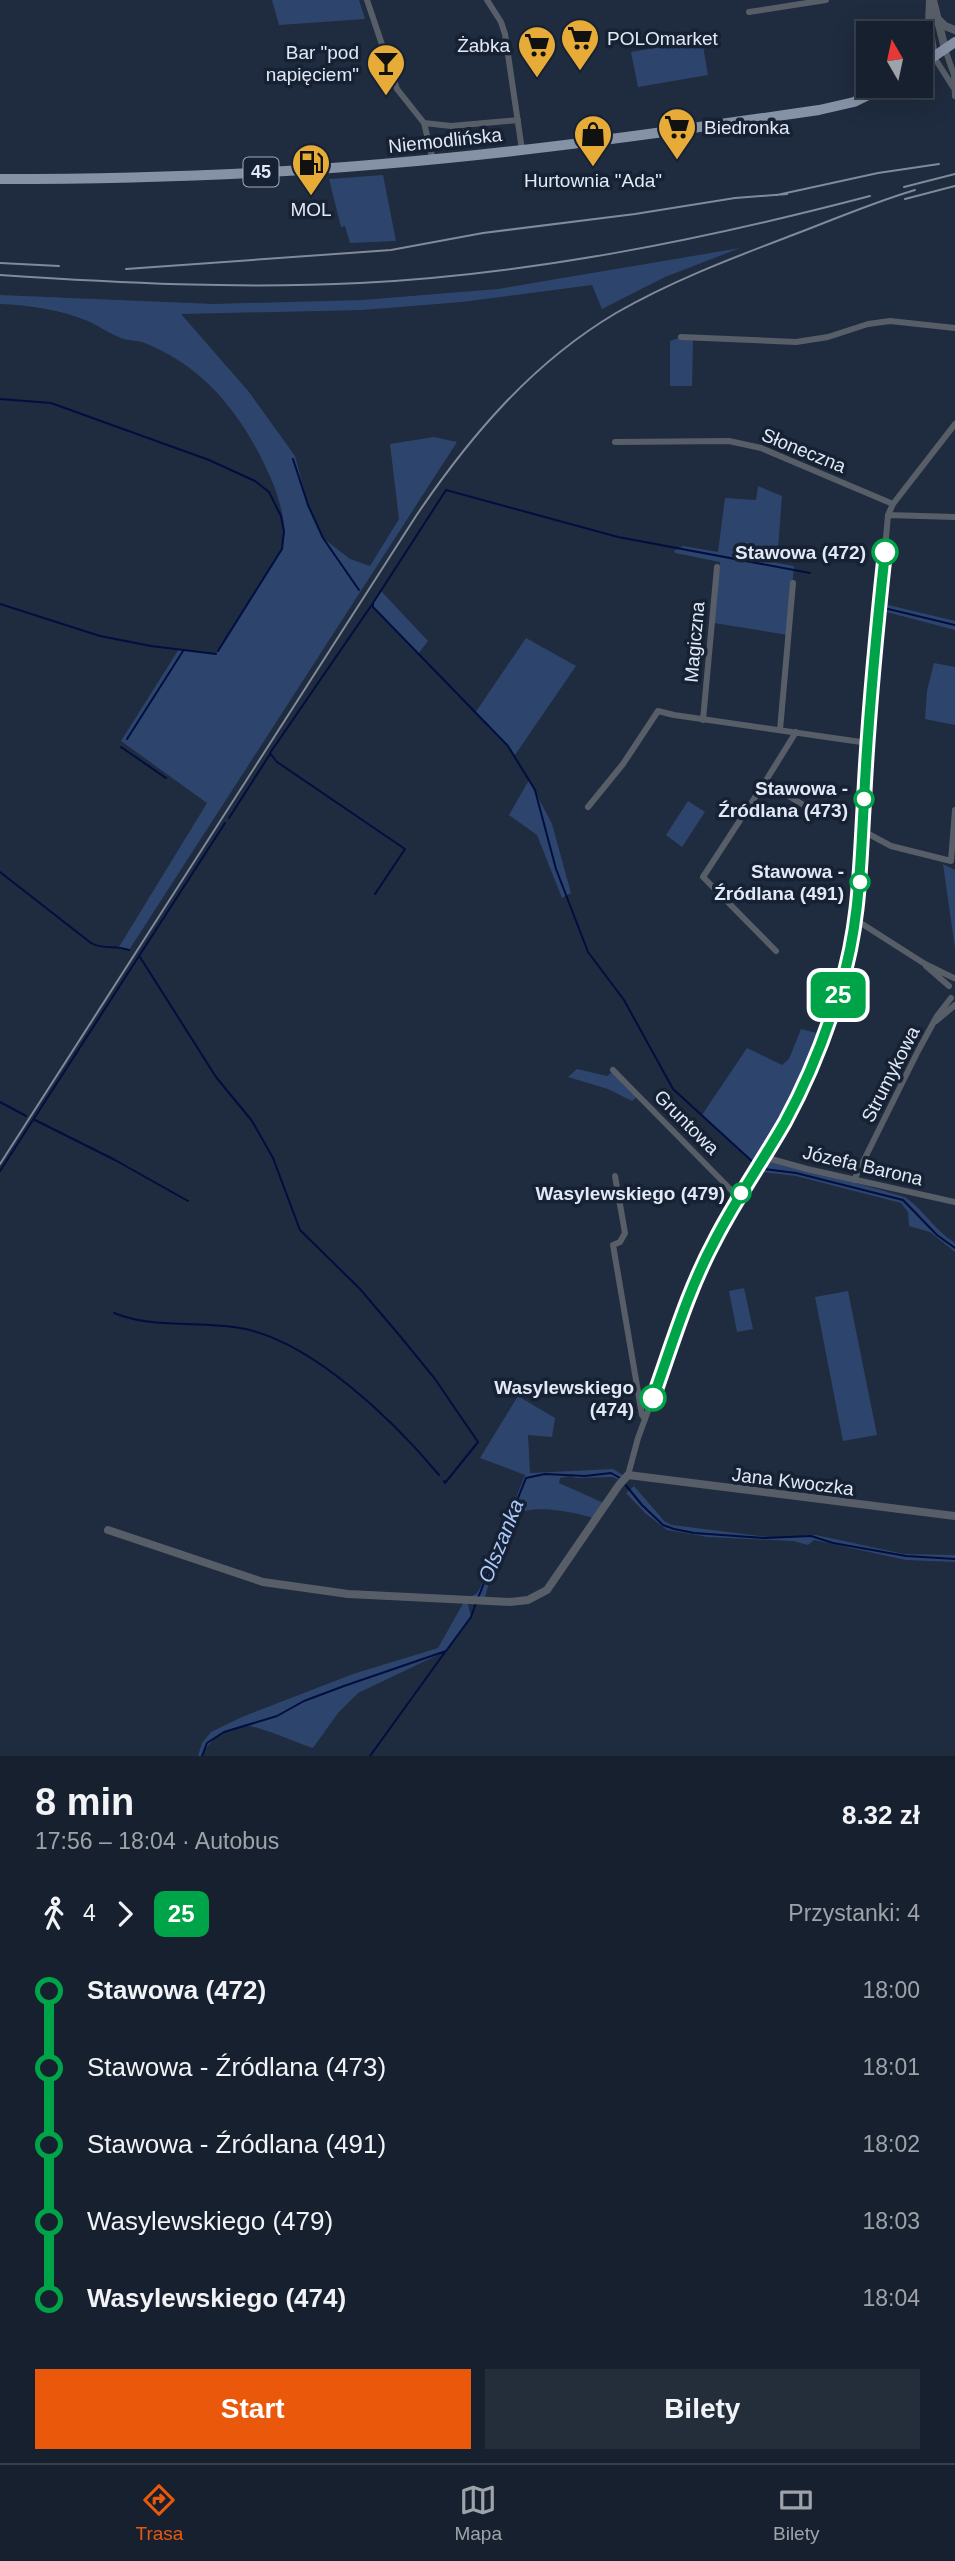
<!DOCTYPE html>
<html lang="pl">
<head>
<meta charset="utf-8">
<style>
  :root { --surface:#17202e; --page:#242d3a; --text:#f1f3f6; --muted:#9ea3aa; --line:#363e4a; --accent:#ea580c }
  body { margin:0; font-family:Helvetica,sans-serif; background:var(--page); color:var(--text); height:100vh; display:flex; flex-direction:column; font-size:26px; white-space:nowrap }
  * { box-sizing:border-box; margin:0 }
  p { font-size:23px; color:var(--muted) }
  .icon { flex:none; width:38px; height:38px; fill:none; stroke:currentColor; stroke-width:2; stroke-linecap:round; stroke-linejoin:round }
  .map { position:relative; height:1756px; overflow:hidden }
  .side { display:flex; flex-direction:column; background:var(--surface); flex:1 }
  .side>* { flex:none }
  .badge { padding:0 14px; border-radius:10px; font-size:24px; line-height:46px }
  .needle { width:46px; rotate:351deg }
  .fabs { position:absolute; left:856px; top:21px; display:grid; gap:14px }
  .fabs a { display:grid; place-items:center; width:77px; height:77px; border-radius:0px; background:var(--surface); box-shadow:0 7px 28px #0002,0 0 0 2px var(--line); font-size:35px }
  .map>.badge { position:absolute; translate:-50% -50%; box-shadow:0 0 0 4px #fff }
  .legs { display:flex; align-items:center; gap:10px; height:77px; padding:0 35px; font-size:23px }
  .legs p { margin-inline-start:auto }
  .overview { display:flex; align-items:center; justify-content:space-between; height:119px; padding:0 35px }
  h1 { font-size:38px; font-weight:800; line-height:52px }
  .primary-button { display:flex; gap:14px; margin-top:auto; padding:14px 35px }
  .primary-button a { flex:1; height:80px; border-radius:0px; background:var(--accent); color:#fff; font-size:28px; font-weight:800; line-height:80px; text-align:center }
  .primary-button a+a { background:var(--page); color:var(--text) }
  ul { padding:0 35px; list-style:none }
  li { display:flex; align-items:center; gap:24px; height:77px; font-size:26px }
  li i { display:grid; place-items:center; width:10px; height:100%; margin:0 9px; background:currentColor }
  li i::after { content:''; width:18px; height:18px; margin:-9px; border:5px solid; border-radius:50%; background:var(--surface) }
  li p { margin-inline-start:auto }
  li:first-child i { background:linear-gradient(#0000 50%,currentColor 0) }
  li:last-child i { background:linear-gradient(currentColor 50%,#0000 0) }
  .menu { display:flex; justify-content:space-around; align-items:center; height:98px; border-top:2px solid var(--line); background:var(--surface); font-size:19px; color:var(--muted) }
  .menu a { display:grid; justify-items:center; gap:4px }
  .menu .selected { color:var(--accent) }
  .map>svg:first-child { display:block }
  .green { fill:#2d456d }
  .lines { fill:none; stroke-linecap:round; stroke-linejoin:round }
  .stream { stroke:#000e40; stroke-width:2 }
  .minor { stroke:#585e68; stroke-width:6 }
  .tertiary { stroke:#585e68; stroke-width:8 }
  .primary { stroke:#8591a5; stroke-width:10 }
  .rail { stroke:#808a9a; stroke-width:2 }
  .line-1-casing { stroke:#fff; stroke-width:16 }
  .line-1 { stroke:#00a448; stroke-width:10 }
  .stop-1-dot { fill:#fff; stroke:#00a448; stroke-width:3.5 }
  .labels { text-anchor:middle; stroke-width:7; stroke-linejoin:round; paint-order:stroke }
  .shield { fill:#162133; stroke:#a4adbc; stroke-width:2 }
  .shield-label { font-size:18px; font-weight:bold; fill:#e1e9f6 }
  .poi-label { font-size:19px; fill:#e1e9f6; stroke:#162133; text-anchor:start }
  .street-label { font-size:19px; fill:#e1e9f6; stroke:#162133 }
  .stop-label { font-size:19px; font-weight:bold; fill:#e1e9f6; stroke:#162133; text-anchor:end }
  .water-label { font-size:21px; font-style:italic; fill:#aac9fb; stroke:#162133 }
</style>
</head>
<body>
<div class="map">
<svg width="955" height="1756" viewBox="0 0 955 1756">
  <rect width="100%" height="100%" fill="#1f2b3e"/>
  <path class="green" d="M 272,0 L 359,0 L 365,19 L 279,25 Z
    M 702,40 L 708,75 L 638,87 L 631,52 Z
    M 383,175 L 396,241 L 350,243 L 345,226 L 341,227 L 329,179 Z
    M 740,248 L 665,277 L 602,309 L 592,285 L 462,302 L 362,310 L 181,314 L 249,392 L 295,456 L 308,505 L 323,538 L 350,559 L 370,566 L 399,519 L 390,444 L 434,437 L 457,442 L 129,950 L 119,947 L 207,803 L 121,741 L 179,649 L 216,654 L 282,549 C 289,526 278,493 268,472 C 241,413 204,366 142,342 C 135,340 128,341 121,338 C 110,334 99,326 88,321 C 61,310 29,305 0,304 L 0,295 L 214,304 L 362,300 L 498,289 Z
    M 681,337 L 693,337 L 692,386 L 670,386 L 670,341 Z
    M 758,486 L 782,496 L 777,563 L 794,566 L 788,635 L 714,623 L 720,562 L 675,553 L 674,551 L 683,546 L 718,552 L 725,498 L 756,500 Z
    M 381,591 L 428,641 L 418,654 L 371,606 Z
    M 880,603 L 955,621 L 955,630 L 879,610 Z
    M 526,638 L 576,666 L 515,755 L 475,713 Z
    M 934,663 L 955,667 L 955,725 L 925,719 L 927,691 Z
    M 529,780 L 552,824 L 571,893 L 562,898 L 537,835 L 509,815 Z
    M 688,801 L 705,812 L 682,847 L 666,835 Z
    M 943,864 L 955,870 L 955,948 Z
    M 801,1029 L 824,1035 L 765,1157 L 905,1197 C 924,1210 935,1231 955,1243 L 955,1252 L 930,1232 L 909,1226 L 908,1212 L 901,1203 L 796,1176 L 761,1172 L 764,1157 L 754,1163 L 702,1115 L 747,1048 L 782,1065 L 789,1059 Z
    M 577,1069 L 607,1076 L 614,1071 L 639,1095 L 632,1101 L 608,1089 L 568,1077 Z
    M 744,1288 L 753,1329 L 737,1332 L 729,1291 Z
    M 848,1291 L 877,1435 L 843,1441 L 815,1297 Z
    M 518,1396 L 555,1418 L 552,1437 L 528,1435 L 530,1473 L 613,1469 L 623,1475 L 619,1480 L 613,1477 L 576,1478 L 570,1476 L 560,1478 L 559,1483 L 606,1504 L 596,1519 C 578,1513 532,1503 517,1515 C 504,1525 489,1583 484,1601 L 467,1600 L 471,1617 L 446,1651 L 358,1693 L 338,1713 L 313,1748 C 300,1744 255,1724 245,1726 C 226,1728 209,1739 202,1756 L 198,1756 L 202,1743 L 211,1732 L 242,1717 L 353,1674 L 438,1648 L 465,1600 L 477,1593 L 481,1586 L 525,1475 L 480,1458 Z
    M 634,1486 L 665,1522 L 672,1525 L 775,1538 L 816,1535 L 904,1554 L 955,1555 L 955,1562 L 906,1560 L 814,1540 L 808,1545 L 793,1541 L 708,1537 L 667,1530 L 645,1513 L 626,1493 Z"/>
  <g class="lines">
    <path class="stream" d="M 0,399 L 51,403 L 209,460 L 255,481 L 269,492 L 281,516 L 284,531 L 282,549 L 218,651
      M 293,459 L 308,505 L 323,538 L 359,590
      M 810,573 L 618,537 L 446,490 L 373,603 L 373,607 L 508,746 L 535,790 L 556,869 L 588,952 L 624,1000 L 673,1089 L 754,1163 L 764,1169 L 796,1173 L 903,1200 L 937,1235 L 955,1248
      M 373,603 L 270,753 L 277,762 L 405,849 L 375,894
      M 0,604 L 100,636 L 151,646 L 216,654
      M 884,608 L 955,625
      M 127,739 L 183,651
      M 121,747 L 166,778
      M 229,818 L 270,754
      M 0,872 L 91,943 C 103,950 115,945 129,950
      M 140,957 L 216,1077 L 252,1121 L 273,1158 L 300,1230 L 360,1289 L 400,1336 L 435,1379 L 478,1442 L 445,1483 L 444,1481
      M 0,1102 L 26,1116
      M 35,1120 L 115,1160 L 188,1201
      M 0,1171 L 225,823
      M 114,1313 C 154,1329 198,1321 240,1328 C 311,1340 394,1421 439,1475
      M 624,1483 L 642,1505 L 663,1525 L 674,1529 L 694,1533 L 765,1538 L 811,1536 L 833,1543 L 906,1556 L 955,1559
      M 478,1598 L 526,1478 L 545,1474 L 585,1476 L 611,1473 L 620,1478
      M 202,1756 L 207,1743 L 224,1732 L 277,1716 L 304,1701 L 344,1686 L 446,1651 L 471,1617 L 476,1603
      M 370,1756 L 445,1652"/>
    <path class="minor" d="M 367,0 L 397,89 L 424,123 L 433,160
      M 487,0 L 501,22 L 505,34 L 522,150
      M 749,12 L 826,0
      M 945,49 L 954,75 L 955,96
      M 934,57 L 953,87
      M 424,123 L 451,126 L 518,120
      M 681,337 L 796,342 L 828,337 L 868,324 L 890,321 L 955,328
      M 615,442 L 729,441 L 761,448 L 893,504
      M 888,515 L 955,517
      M 703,720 L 717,567
      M 780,730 L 793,583
      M 796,732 L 765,782 L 822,816
      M 765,782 L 703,877 L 776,951
      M 588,807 L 623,764 L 658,711 L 674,715 L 868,743
      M 863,831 L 891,846 L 951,861 L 955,810
      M 856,920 L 925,964 L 954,978
      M 926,966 L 949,986
      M 936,1021 L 955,1005
      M 613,1070 L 738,1197
      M 764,1157 L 807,1169 L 955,1202
      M 615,1176 L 625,1233 L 620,1242 L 613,1245 L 642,1415 L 645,1419
      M 854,1180 L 918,1051 L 937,1016 L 951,998
      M 628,1475 L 638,1438 L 702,1265 L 803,1086 L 820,1048 L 842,983 L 854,937 L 858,909 L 868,743 L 888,515 L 893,504 L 955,424"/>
    <path class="tertiary" d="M 930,0 L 929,24 L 934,57
      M 933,0 L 945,49
      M 938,19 L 945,26 L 955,30
      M 108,1530 L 263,1582 L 348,1594 L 510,1602 L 528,1600 L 547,1590 L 619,1485 L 628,1475 L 955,1516"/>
    <path class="primary" d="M 920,66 L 955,42
      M 0,179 C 127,179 255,175 382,164 C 528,152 674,131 819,110 L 854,102 L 887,86"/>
    <path class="rail" d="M 904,187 L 955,174
      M 777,195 L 878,173 L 939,164
      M 905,199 L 955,186
      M 0,263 L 59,266
      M 126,269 L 391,250 L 483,233 L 635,214 L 735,198 L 787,194
      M 0,275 C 120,283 239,289 360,283 C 533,274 702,240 870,196
      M 0,1164 L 416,516 C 470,436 532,363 616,313 C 670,282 727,260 785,238 C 828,222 871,203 915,190"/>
  </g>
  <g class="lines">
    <defs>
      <path id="line-1" d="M 653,1398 C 672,1345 688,1290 715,1240 C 736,1199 762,1162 785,1122 C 809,1078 827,1032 841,985 C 860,924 860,863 864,801 C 868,718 876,635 885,552"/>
    </defs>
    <use href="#line-1" class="line-1-casing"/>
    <use href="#line-1" class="line-1"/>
  </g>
  <defs>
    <symbol id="supermarket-pin" viewBox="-11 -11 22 30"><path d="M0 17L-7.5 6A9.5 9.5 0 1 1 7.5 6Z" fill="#e7ac37" stroke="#162133"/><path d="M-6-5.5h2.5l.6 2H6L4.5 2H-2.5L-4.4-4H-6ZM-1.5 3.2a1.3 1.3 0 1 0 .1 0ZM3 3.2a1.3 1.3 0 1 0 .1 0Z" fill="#111"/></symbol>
    <symbol id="bar-pin" viewBox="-11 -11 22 30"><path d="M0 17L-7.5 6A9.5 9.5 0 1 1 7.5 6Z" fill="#e7ac37" stroke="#162133"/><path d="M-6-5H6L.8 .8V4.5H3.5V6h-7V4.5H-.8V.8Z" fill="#111"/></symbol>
    <symbol id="shop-pin" viewBox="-11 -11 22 30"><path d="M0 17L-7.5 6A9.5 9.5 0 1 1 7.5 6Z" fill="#e7ac37" stroke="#162133"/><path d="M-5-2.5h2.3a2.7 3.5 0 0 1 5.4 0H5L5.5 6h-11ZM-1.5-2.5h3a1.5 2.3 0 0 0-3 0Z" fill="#111"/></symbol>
    <symbol id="fuel-pin" viewBox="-11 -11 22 30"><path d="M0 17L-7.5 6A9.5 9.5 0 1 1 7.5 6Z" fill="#e7ac37" stroke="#162133"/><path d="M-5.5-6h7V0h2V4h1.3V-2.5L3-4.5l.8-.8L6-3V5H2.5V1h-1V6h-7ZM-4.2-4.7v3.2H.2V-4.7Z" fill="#111"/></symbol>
  </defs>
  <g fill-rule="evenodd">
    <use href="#supermarket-pin" x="558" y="16" width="44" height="60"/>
    <use href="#supermarket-pin" x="515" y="23" width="44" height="60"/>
    <use href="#bar-pin" x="364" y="41" width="44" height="60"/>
    <use href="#supermarket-pin" x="655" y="105" width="44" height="60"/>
    <use href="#shop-pin" x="571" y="112" width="44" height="60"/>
    <use href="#fuel-pin" x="289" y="141" width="44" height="60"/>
  </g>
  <g class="stop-1-dot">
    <circle cx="885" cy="552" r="12"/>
    <circle cx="864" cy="799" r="9"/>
    <circle cx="860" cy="882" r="9"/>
    <circle cx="741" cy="1193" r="9"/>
    <circle cx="653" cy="1398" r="12"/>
  </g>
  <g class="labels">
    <rect class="shield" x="243.5" y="157.5" width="35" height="29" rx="5"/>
    <g class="shield-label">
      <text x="261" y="178">45</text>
    </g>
    <g class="poi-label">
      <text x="607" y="45">POLOmarket</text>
      <text x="510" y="52" text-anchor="end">Żabka</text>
      <text x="359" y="59" text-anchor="end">Bar "pod<tspan x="359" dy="22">napięciem"</tspan></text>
      <text x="704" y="134">Biedronka</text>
      <text x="593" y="187" text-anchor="middle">Hurtownia "Ada"</text>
      <text x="311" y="216" text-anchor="middle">MOL</text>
    </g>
    <g class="street-label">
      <text transform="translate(445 140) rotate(-6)" y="7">Niemodlińska</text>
      <text transform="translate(804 450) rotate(22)" y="7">Słoneczna</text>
      <text transform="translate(694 642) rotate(-85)" y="7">Magiczna</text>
      <text transform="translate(890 1074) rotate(-63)" y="7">Strumykowa</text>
      <text transform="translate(687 1122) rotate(45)" y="7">Gruntowa</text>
      <text transform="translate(863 1165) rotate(13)" y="7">Józefa Barona</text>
      <text transform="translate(793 1481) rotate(7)" y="7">Jana Kwoczka</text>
    </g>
    <g class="stop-label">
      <text x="866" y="559">Stawowa (472)</text>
      <text x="848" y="795">Stawowa -<tspan x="848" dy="22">Źródlana (473)</tspan></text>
      <text x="844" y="878">Stawowa -<tspan x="844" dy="22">Źródlana (491)</tspan></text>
      <text x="725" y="1200">Wasylewskiego (479)</text>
      <text x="634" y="1394">Wasylewskiego<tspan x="634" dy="22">(474)</tspan></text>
    </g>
    <g class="water-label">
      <text transform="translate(501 1541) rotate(-68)" y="7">Olszanka</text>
    </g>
  </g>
</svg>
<div class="fabs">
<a><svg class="needle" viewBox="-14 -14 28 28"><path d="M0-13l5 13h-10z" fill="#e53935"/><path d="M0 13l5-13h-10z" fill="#9ea3aa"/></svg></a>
</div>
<b class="badge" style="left:838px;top:995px;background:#00a448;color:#fff">25</b>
</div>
<section class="side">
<div class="overview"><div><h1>8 min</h1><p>17:56 – 18:04 · Autobus</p></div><b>8.32 zł</b></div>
<div class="legs"><svg class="icon" aria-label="walk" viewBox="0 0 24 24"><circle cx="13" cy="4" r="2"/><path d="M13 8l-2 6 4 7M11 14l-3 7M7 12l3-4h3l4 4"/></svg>4<svg class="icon" aria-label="forward" viewBox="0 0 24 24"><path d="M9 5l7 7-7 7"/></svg><b class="badge" style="background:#00a448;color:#fff">25</b><p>Przystanki: 4</p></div>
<ul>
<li><i style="color:#00a448"></i><b>Stawowa (472)</b><p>18:00</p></li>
<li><i style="color:#00a448"></i><span>Stawowa - Źródlana (473)</span><p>18:01</p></li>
<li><i style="color:#00a448"></i><span>Stawowa - Źródlana (491)</span><p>18:02</p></li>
<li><i style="color:#00a448"></i><span>Wasylewskiego (479)</span><p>18:03</p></li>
<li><i style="color:#00a448"></i><b>Wasylewskiego (474)</b><p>18:04</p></li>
</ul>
<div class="primary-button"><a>Start</a><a>Bilety</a></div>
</section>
<nav class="menu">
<a class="selected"><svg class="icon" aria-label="directions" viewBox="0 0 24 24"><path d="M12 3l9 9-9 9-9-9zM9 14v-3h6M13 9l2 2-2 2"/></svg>Trasa</a>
<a><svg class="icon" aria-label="map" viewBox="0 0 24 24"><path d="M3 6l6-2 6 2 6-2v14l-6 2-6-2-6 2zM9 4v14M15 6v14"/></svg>Mapa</a>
<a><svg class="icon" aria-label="tickets" viewBox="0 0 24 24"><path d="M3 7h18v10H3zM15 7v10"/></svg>Bilety</a>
</nav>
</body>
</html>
